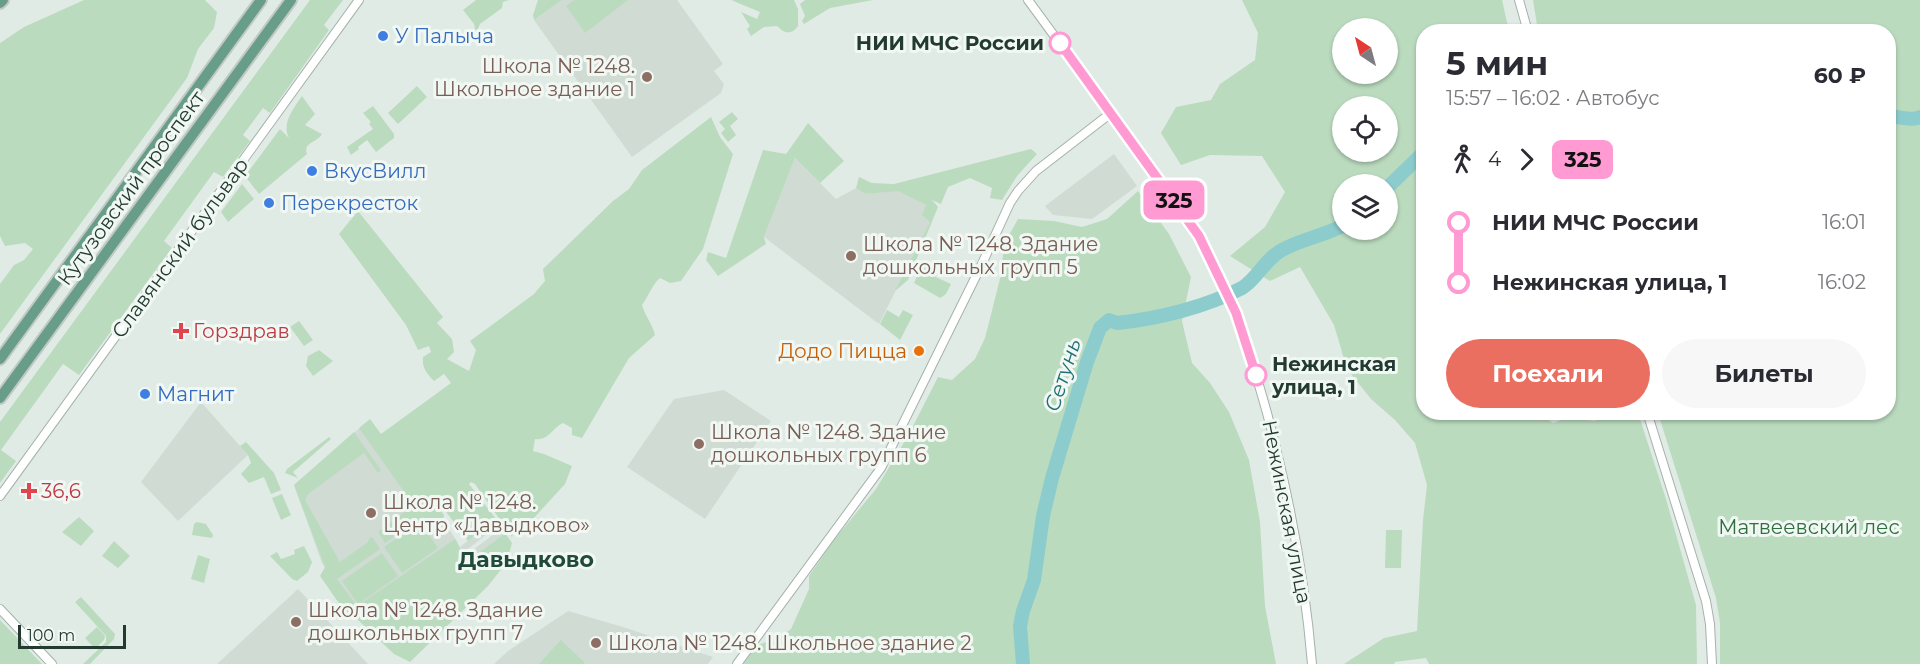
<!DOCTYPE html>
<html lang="ru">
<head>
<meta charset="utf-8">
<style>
  :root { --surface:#fff; --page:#f7f7f7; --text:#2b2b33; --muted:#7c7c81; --accent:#ea6f60 }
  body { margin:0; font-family:Montserrat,sans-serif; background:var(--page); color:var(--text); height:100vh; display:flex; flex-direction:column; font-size:22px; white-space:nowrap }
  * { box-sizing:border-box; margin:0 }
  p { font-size:20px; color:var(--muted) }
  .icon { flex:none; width:33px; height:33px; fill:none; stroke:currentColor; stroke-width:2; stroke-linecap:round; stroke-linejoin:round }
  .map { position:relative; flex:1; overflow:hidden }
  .drawer { position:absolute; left:1416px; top:24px; width:480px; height:396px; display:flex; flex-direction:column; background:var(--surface); border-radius:24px; box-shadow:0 2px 4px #0004 }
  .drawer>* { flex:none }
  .badge { padding:0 12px; border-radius:9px; font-size:21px; line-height:39px }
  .needle { width:39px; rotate:324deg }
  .controls { position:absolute; left:1332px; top:18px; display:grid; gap:12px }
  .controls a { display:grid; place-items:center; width:66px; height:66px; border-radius:50%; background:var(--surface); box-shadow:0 2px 4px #0004; font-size:30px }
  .scale { position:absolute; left:18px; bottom:15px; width:108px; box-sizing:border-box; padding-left:6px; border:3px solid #233a31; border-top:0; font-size:16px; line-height:21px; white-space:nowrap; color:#233a31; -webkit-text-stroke:4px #f1f8f4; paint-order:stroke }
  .map>.badge { position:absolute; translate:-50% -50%; box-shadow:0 0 0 3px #fff }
  .legs { display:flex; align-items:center; gap:9px; height:66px; padding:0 30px; font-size:20px }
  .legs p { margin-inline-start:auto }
  .summary { display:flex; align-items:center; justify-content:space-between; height:102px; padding:0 30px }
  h1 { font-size:33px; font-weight:700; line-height:45px }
  .button { display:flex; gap:12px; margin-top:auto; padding:12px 30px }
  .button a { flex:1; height:69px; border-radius:36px; background:var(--accent); color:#fff; font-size:24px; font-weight:700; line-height:69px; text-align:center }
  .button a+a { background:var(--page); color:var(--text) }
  ul { padding:0 30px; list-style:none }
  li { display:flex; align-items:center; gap:21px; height:60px; font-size:22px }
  li i { display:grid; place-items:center; width:9px; height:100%; margin:0 8px; background:currentColor }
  li i::after { content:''; width:15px; height:15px; margin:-8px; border:4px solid; border-radius:50%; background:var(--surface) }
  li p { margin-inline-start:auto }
  li:first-child i { background:linear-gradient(#0000 50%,currentColor 0) }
  li:last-child i { background:linear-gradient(currentColor 50%,#0000 0) }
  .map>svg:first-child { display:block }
  .built { fill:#d0dbd4 }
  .green { fill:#bbdbbf; fill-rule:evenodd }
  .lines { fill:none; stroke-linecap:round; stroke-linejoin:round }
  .river { stroke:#8ccccd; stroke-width:14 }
  .tertiary-casing { stroke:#a4b2ab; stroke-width:10 }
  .primary-casing { stroke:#c1c8c5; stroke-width:14 }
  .tertiary { stroke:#fff; stroke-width:8 }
  .primary { stroke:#689e89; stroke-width:10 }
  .line-1-casing { stroke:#fff; stroke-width:14 }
  .line-1 { stroke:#ff9ad2; stroke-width:9 }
  .shop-dot { fill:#3f7fe0; stroke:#f1f8f4; stroke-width:2 }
  .stop-1-dot { fill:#fff; stroke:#ff9ad2; stroke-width:3 }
  .education-dot { fill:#8d6e63; stroke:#f1f8f4; stroke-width:2 }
  .health-dot { fill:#e0444e; stroke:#f1f8f4; stroke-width:2 }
  .food-dot { fill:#e8710a; stroke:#f1f8f4; stroke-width:2 }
  .labels { text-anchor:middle; stroke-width:6; stroke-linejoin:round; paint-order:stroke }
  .shop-label { font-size:20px; fill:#366cbe; stroke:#f1f8f4; text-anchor:start }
  .stop-label { font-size:20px; font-weight:bold; fill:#233a31; stroke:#f1f8f4; text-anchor:end }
  .education-label { font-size:20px; fill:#785e54; stroke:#f1f8f4; text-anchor:start }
  .street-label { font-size:20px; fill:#233a31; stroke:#f1f8f4 }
  .health-label { font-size:20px; fill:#be3a42; stroke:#f1f8f4; text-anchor:start }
  .food-label { font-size:20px; fill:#c56008; stroke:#f1f8f4; text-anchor:end }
  .park-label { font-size:20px; fill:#2f6f3f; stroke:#f1f8f4 }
  .water-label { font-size:21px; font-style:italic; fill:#207073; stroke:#f1f8f4 }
  .quarter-label { font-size:22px; font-weight:bold; fill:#204b3b; stroke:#f1f8f4 }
</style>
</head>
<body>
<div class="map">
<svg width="1920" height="664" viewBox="0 0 1920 664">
  <rect width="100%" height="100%" fill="#e1ebe5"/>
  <path class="built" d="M 562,0 L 677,0 L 723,64 L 714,71 L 724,84 L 721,93 L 632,157 L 534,20 Z
    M 1114,154 L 1137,186 L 1092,219 L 1053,215 L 1045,206 Z
    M 795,158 L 836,199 L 856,188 L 865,194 L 897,190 L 936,210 L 879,324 L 764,237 Z
    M 724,390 L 771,421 L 705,519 L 627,467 L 674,399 Z
    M 201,402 L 248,455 L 178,521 L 141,482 Z
    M 363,425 L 443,520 L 458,543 L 356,614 L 322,563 L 294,485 Z
    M 496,519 L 500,524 L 464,552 L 460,547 Z
    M 502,528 L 505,533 L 468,561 L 465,556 Z
    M 298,589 L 368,664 L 217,664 Z
    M 568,611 L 623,627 L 713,657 L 708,664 L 494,664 L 508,651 Z"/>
  <path class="green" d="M 84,0 L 205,0 L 217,12 L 214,28 L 198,49 L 187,78 L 0,334 L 0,284 L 14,265 L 24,260 L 33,249 L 25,243 L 5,246 L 0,236 L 0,43 L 24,27 Z
    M 310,0 L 343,0 L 324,25 L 329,30 L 270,113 L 263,108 L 243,135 L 250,141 L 223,177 L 214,172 L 164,241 L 172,248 L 79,375 L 63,364 L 1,450 L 16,461 L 0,483 L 0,422 Z
    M 476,0 L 509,0 L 503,2 L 502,8 L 480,24 L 476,33 L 474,24 L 463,10 Z
    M 538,0 L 562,0 L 534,20 L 533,15 Z
    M 574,0 L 628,0 L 585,33 L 566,6 Z
    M 731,0 L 794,0 L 798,9 L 798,26 C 791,36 784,33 777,26 L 764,27 L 751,36 L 747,29 L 750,26 L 741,12 L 757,19 L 760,12 Z
    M 805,0 L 873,0 L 830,8 L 804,24 L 802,21 L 805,16 L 800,4 Z
    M 1242,0 L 1502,0 L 1509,31 L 1424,32 L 1424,412 L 1538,413 L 1553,423 L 1567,418 L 1595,421 L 1605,413 L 1638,413 L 1666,499 L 1696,605 L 1697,664 L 1429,664 L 1426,658 L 1395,662 L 1394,664 L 1344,664 L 1384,638 L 1417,631 L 1423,520 L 1427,485 L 1415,443 L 1395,420 L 1371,399 L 1347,369 L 1334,325 L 1300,267 L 1270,281 L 1230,256 L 1265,227 L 1285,192 L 1262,156 L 1210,155 L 1181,165 L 1161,133 L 1176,107 L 1211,100 L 1220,84 L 1255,60 L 1258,33 ZM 1388,28 L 1388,74 L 1342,74 L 1342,28 ZM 1388,106 L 1388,152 L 1342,152 L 1342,106 ZM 1342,184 L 1388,184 L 1388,230 L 1342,230 Z
    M 1533,0 L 1920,0 L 1920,664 L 1720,664 L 1720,623 L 1716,598 L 1658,413 L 1888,412 L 1888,32 L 1538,31 Z
    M 417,86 L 427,97 L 398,124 L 388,113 Z
    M 302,96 L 315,114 L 305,125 L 322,134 C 317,143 303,142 307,154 L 259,194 L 245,176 L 280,129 L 289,138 C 281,123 294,108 302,96 Z
    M 373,106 L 394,134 L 394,138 L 376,152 L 367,140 L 358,147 L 359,149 L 351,155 L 347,147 L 373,129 L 369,124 L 371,122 L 363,113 Z
    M 732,112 L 738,119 L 730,126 L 736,135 L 728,142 L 721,133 L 725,129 L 719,122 Z
    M 711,117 L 720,137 L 733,154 L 703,249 L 681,281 L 670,283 L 660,278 C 651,286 649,296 642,305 C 645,316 652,323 655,335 L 629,358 L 582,438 L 572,435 L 572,428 L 563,423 C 552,428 549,441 535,439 L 533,451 L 544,454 L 572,466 L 565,484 L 521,532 L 516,525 L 512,537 L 475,484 L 471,482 L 469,484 L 496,519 L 468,541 L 438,501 L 431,501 L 433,506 L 438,507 L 444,515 L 443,520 L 437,525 L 423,517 L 385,543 L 378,532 L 410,508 L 401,496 L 405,493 L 359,428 L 370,419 L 381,434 L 451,383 L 444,374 L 434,381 C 426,372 422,368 423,357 L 431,352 L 429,346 L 418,350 L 406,325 L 339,234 L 358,211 L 443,317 L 437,323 L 452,339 L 454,352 L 447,359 L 469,371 L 476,350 L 470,341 L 534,294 L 545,281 L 543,269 L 613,201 L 629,189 L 642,170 Z
    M 808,123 L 844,161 L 820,183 L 795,158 L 764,237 L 766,244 L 718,276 L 706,260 L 708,252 L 726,258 L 763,150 L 786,154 Z
    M 1031,149 L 1037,154 L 1017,176 L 1002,200 L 990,198 L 992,188 L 970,178 L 948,187 L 941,204 L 932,200 L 938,207 L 908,280 L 895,291 L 930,222 L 922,215 L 926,205 L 898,191 L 865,194 L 856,188 L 859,177 L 872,183 L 894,184 Z
    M 242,184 L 254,199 L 228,222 L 221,212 Z
    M 1138,191 L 1169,234 L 1191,277 L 1182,321 L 1192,363 L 1210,383 L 1229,412 L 1249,460 L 1260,522 L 1265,606 L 1276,664 L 743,664 L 753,647 L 781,636 L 791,629 L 809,589 L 809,576 L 833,541 L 876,489 L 909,434 L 938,377 L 952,380 L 975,359 L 985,338 L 1001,275 L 1004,244 L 1018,219 L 1054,221 L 1082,227 L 1107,219 Z
    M 924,260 L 933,264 L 929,274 L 951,284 L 946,294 L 940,298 L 914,283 Z
    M 887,310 L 899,317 L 903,310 L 913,315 L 900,340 L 880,324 Z
    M 299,321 L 313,340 L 304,346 L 290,327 Z
    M 319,350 L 333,361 L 313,376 L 306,366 L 308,356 Z
    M 354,432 L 381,470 L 378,473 L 364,453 L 308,494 L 305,500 L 340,562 L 368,542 L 370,537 L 373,538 L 380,549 L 337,579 L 357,606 L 455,539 L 468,561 L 505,533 L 512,543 L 507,562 L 488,586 L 410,662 L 394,654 L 357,619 L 347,615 L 320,576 L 325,567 L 294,485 Z
    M 329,437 L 331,439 L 293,472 L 298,478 L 285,473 L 287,469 Z
    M 246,442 L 274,473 L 281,490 L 271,494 L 264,477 L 249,483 L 241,474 L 251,463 L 248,455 L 240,446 Z
    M 282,494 L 291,515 L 281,520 L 272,498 Z
    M 79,517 L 94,531 L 81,546 L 62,532 Z
    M 197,522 L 206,524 L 213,535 L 212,538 L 192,535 L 194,524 Z
    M 420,522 L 438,548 L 402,573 L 384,547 Z
    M 1386,530 L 1402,530 L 1401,568 L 1385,568 Z
    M 114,541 L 130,556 L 118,568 L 102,556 Z
    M 304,546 L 312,562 L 308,572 L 297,581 L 292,579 L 270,556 L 277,552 L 281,559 L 295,554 L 294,550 Z
    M 382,553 L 398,576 L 358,604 L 342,581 Z
    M 198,555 L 210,559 L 204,583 L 191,579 Z
    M 81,597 L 115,634 L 114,639 L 90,664 L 83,664 L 106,642 L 106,636 L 75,602 Z
    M 0,620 L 42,664 L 0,664 Z
    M 97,627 L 105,636 L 104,640 L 95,649 L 85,638 Z
    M 561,640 L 585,663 L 584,664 L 539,664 Z"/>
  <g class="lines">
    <path class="river" d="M 1888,117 C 1900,115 1909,122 1920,117
      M 1388,187 L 1424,152
      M 1023,664 L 1020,626 L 1023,611 L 1034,580 L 1043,516 L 1052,478 L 1087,362 L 1100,328 L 1109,320 L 1117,323 C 1157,319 1206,307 1242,288 C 1257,279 1265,259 1282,250 C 1301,239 1323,236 1342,226"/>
    <defs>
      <path id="tertiary" d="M 1028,0 L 1189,220 C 1227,280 1248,345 1267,413 C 1289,495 1305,579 1312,664
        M 1519,0 L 1528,32
        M 1647,412 L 1706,601 L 1710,624 L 1712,664
        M 0,496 L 359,0
        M 0,609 L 52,664
        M 737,664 L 881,468 L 981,266 L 1010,203 L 1018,191 L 1036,171 L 1111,113"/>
      <path id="primary" d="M 0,3 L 3,0
        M 0,359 L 261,0
        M 0,398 L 291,0"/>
    </defs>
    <use href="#tertiary" class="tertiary-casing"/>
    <use href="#primary" class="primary-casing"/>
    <use href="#tertiary" class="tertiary"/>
    <use href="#primary" class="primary"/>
  </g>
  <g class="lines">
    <defs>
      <path id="line-1" d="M 1060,43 L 1199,236 L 1236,313 L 1256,375"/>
    </defs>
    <use href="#line-1" class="line-1-casing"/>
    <use href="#line-1" class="line-1"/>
  </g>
  <g class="shop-dot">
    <circle cx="383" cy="36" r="6"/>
    <circle cx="312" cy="171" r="6"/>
    <circle cx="269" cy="203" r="6"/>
    <circle cx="145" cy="394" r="6"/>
  </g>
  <g class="stop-1-dot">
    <circle cx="1060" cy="43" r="10"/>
    <circle cx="1256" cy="375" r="10"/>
  </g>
  <g class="education-dot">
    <circle cx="647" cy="77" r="6"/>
    <circle cx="851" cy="256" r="6"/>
    <circle cx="699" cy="444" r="6"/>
    <circle cx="371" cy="513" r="6"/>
    <circle cx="296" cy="622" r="6"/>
    <circle cx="596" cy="643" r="6"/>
  </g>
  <g class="health-dot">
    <path d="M178 322h6v6h6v6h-6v6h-6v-6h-6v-6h6z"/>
    <path d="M26 482h6v6h6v6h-6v6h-6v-6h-6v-6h6z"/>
  </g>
  <circle class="food-dot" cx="919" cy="351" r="6"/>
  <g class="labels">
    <g class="shop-label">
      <text x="395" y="43">У Палыча</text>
      <text x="324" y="178">ВкусВилл</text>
      <text x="281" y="210">Перекресток</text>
      <text x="157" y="401">Магнит</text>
    </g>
    <g class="stop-label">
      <text x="1044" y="50">НИИ МЧС России</text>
      <text x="1272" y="371" text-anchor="start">Нежинская<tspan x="1272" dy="23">улица, 1</tspan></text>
    </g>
    <g class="education-label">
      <text x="635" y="73" text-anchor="end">Школа № 1248.<tspan x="635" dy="23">Школьное здание 1</tspan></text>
      <text x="863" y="251">Школа № 1248. Здание<tspan x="863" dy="23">дошкольных групп 5</tspan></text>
      <text x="711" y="439">Школа № 1248. Здание<tspan x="711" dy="23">дошкольных групп 6</tspan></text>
      <text x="383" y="509">Школа № 1248.<tspan x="383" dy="23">Центр «Давыдково»</tspan></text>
      <text x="308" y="617">Школа № 1248. Здание<tspan x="308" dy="23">дошкольных групп 7</tspan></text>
      <text x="608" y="650">Школа № 1248. Школьное здание 2</text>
    </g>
    <g class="street-label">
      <text transform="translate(131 188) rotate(-54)" y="7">Кутузовский проспект</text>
      <text transform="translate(180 248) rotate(-54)" y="7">Славянский бульвар</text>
      <text transform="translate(1287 512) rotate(79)" y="7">Нежинская улица</text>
    </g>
    <g class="health-label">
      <text x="193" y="338">Горздрав</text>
      <text x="41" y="498">36,6</text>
    </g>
    <g class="food-label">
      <text x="907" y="358">Додо Пицца</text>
    </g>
    <g class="park-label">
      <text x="1809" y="534">Матвеевский лес</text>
    </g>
    <g class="water-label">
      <text transform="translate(1063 375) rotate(-72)" y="7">Сетунь</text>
    </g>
    <g class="quarter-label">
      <text x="526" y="567">Давыдково</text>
    </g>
  </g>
</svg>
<div class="controls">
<a><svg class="needle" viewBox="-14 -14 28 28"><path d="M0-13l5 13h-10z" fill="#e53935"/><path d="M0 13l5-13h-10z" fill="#7c7c81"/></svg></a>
<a><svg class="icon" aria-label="locate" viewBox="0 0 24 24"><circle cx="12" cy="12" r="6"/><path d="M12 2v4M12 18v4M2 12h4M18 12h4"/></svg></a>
<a><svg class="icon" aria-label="layers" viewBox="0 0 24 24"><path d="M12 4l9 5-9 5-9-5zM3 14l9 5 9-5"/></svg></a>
</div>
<div class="scale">100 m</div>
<b class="badge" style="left:1174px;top:200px;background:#ff9ad2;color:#111">325</b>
<section class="drawer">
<div class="summary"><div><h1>5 мин</h1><p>15:57 – 16:02 · Автобус</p></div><b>60 ₽</b></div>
<div class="legs"><svg class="icon" aria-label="walk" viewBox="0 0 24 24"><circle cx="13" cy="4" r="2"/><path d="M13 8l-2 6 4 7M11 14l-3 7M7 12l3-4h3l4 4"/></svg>4<svg class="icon" aria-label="forward" viewBox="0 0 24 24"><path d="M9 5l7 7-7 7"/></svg><b class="badge" style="background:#ff9ad2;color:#111">325</b></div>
<ul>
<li><i style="color:#ff9ad2"></i><b>НИИ МЧС России</b><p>16:01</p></li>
<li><i style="color:#ff9ad2"></i><b>Нежинская улица, 1</b><p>16:02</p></li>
</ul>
<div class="button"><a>Поехали</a><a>Билеты</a></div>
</section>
</div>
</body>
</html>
